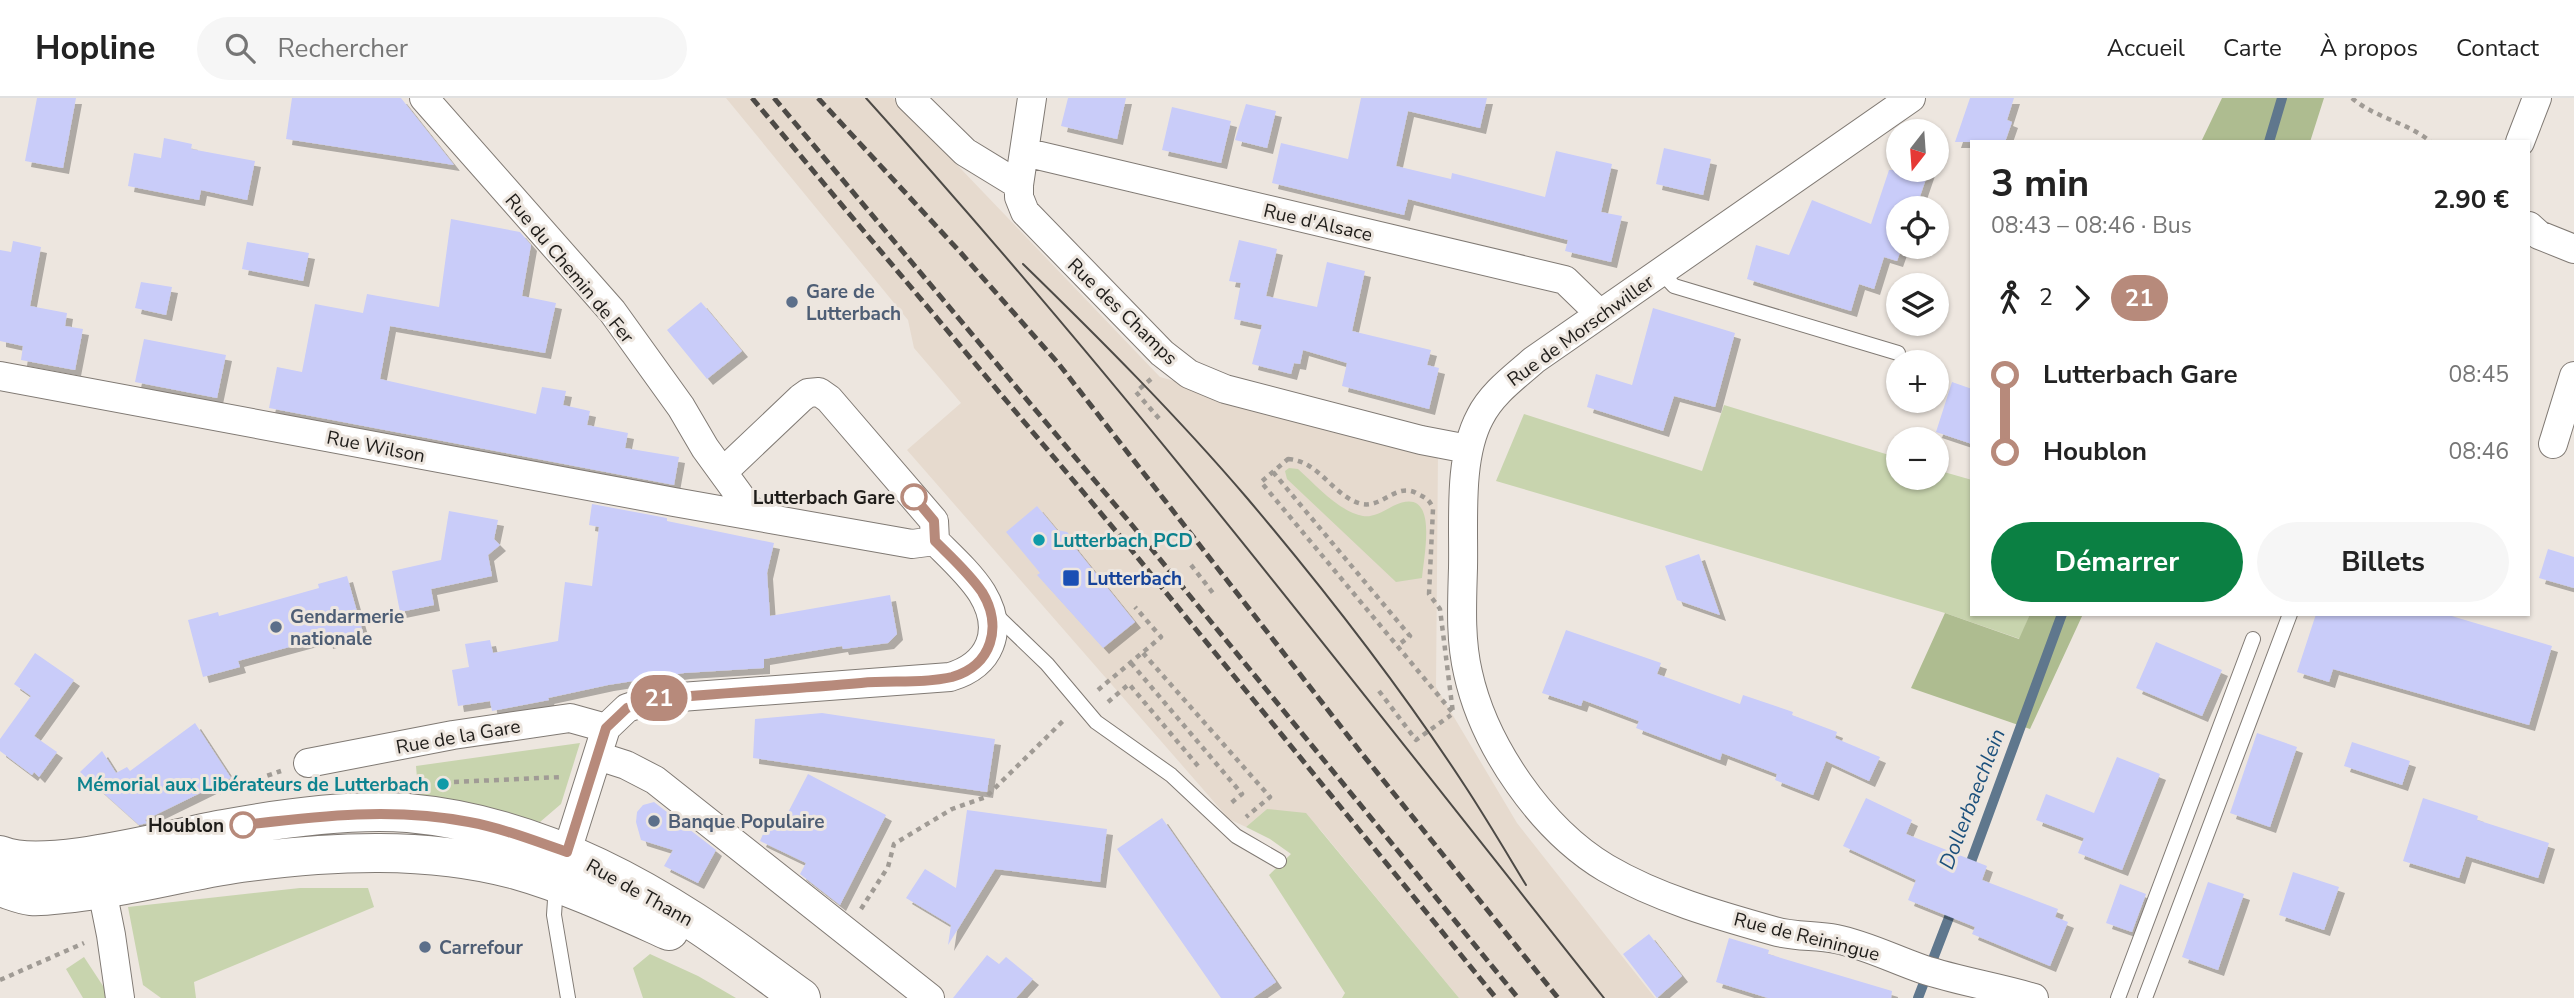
<!DOCTYPE html>
<html lang="fr">
<head>
<meta charset="utf-8">
<style>
  :root { --surface:#fff; --page:#f6f6f6; --text:#222; --muted:#767676; --line:#e0e0e0; --accent:#0b8043 }
  body { margin:0; font-family:"Nunito Sans",sans-serif; background:var(--page); color:var(--text); height:100vh; display:flex; flex-direction:column; font-size:26px; white-space:nowrap }
  * { box-sizing:border-box; margin:0 }
  p { font-size:23px; color:var(--muted) }
  .icon { flex:none; width:38px; height:38px; fill:none; stroke:currentColor; stroke-width:2; stroke-linecap:round; stroke-linejoin:round }
  .map { position:relative; flex:1; overflow:hidden }
  .details { position:absolute; left:1970px; top:42px; width:560px; height:476px; display:flex; flex-direction:column; background:var(--surface); border-radius:0px; box-shadow:0 2px 5px #0004 }
  .details>* { flex:none }
  .badge { padding:0 14px; border-radius:23px; font-size:24px; line-height:46px }
  .needle { width:46px; rotate:197deg }
  .tools { position:absolute; left:1886px; top:21px; display:grid; gap:14px }
  .tools a { display:grid; place-items:center; width:63px; height:63px; border-radius:50%; background:var(--surface); box-shadow:0 2px 5px #0004; font-size:35px }
  .map>.badge { position:absolute; translate:-50% -50%; box-shadow:0 0 0 4px #fff }
  .legs { display:flex; align-items:center; gap:10px; height:77px; padding:0 21px; font-size:23px }
  .legs p { margin-inline-start:auto }
  .overview { display:flex; align-items:center; justify-content:space-between; height:119px; padding:0 21px }
  h1 { font-size:38px; font-weight:700; line-height:52px }
  .primary-button { display:flex; gap:14px; margin-top:auto; padding:14px 21px }
  .primary-button a { flex:1; height:80px; border-radius:42px; background:var(--accent); color:#fff; font-size:28px; font-weight:700; line-height:80px; text-align:center }
  .primary-button a+a { background:var(--page); color:var(--text) }
  ul { padding:0 21px; list-style:none }
  li { display:flex; align-items:center; gap:24px; height:77px; font-size:26px }
  li i { display:grid; place-items:center; width:10px; height:100%; margin:0 9px; background:currentColor }
  li i::after { content:''; width:18px; height:18px; margin:-9px; border:5px solid; border-radius:50%; background:var(--surface) }
  li p { margin-inline-start:auto }
  li:first-child i { background:linear-gradient(#0000 50%,currentColor 0) }
  li:last-child i { background:linear-gradient(currentColor 50%,#0000 0) }
  header { display:flex; align-items:center; gap:42px; box-sizing:border-box; height:98px; padding:0 35px; background:var(--surface); border-bottom:2px solid var(--line) }
  header strong { font-size:33px }
  nav { display:flex; gap:38px; margin-inline-start:auto; font-size:24px }
  .search { width:490px; height:63px; background:var(--page); display:flex; align-items:center; gap:18px; box-sizing:border-box; padding:0 24px; border-radius:38px; color:var(--muted); font-size:26px }
  .map>svg:first-child { display:block }
  .built { fill:#e6dace }
  .green { fill:#c8d4ae }
  .forest { fill:#aebc90 }
  .lines { fill:none; stroke-linecap:round; stroke-linejoin:round }
  .stream { stroke:#5f778d; stroke-width:10 }
  .building { fill:#c9ccf9; filter:url(#shadow) }
  .lane-casing { stroke:#807a74; stroke-width:16 }
  .street-casing { stroke:#807a74; stroke-width:30 }
  .secondary-casing { stroke:#807a74; stroke-width:40 }
  .path { stroke:#a09b95; stroke-width:4.5; stroke-dasharray:5 5; stroke-linecap:butt }
  .lane { stroke:#fff; stroke-width:14 }
  .street { stroke:#fff; stroke-width:28 }
  .secondary { stroke:#fff; stroke-width:38 }
  .tram { stroke:#4d4a46; stroke-width:2 }
  .rail { stroke:#4d4a46; stroke-width:5; stroke-dasharray:10 5; stroke-linecap:butt }
  .line-1-casing { stroke:#fff; stroke-width:16 }
  .line-1 { stroke:#b78a7b; stroke-width:10 }
  .service-dot { fill:#5c6f8a; stroke:#ede6df; stroke-width:2.5 }
  .stop-1-dot { fill:#fff; stroke:#b78a7b; stroke-width:3.5 }
  .culture-dot { fill:#0f9aa8; stroke:#ede6df; stroke-width:2.5 }
  .transit-dot { fill:#1a4fb4; stroke:#ede6df; stroke-width:2.5 }
  .labels { text-anchor:middle; stroke-width:6; stroke-linejoin:round; paint-order:stroke }
  .street-label { font-size:19px; fill:#1f1d1a; stroke:#ede6df }
  .service-label { font-size:19px; font-weight:bold; fill:#4e5e75; stroke:#ede6df; text-anchor:start }
  .stop-label { font-size:19px; font-weight:bold; fill:#1f1d1a; stroke:#ede6df; text-anchor:end }
  .culture-label { font-size:19px; font-weight:bold; fill:#0d838f; stroke:#ede6df; text-anchor:start }
  .transit-label { font-size:19px; font-weight:bold; fill:#164399; stroke:#ede6df; text-anchor:start }
  .water-label { font-size:21px; font-style:italic; fill:#1b507c; stroke:#ede6df }
</style>
</head>
<body>
<header>
<strong>Hopline</strong>
<div class="search"><svg class="icon" aria-label="search" viewBox="0 0 24 24"><circle cx="10" cy="10" r="6"/><path d="M15 15l6 6"/></svg>Rechercher</div>
<nav><a>Accueil</a><a>Carte</a><a>À propos</a><a>Contact</a></nav>
</header>
<div class="map">
<svg width="2574" height="900" viewBox="0 0 2574 900">
  <defs>
    <filter id="shadow"><feDropShadow dx="6" dy="6" stdDeviation="0" flood-color="#0004"/></filter>
  </defs>
  <rect width="100%" height="100%" fill="#ede6df"/>
  <path class="built" d="M 726,0 L 893,0 L 1160,279 L 1438,355 L 1436,589 L 1517,725 L 1655,900 L 1459,900 L 1319,730 L 1267,711 L 1246,729 L 1229,721 L 907,352 L 961,305 L 914,250 L 908,222 Z"/>
  <path class="green" d="M 1724,307 L 1899,360 L 1899,380 L 1937,380 L 1937,372 L 1972,382 L 1972,516 L 2030,516 L 2020,541 L 1945,515 L 1496,383 L 1524,316 L 1702,373 Z
    M 1289,370 L 1298,371 C 1317,388 1338,413 1363,418 C 1372,420 1384,413 1393,408 C 1440,385 1424,456 1422,480 L 1396,484 L 1287,381 L 1285,373 Z
    M 580,645 L 561,706 L 540,724 L 464,708 L 419,703 L 416,668 Z
    M 1267,711 L 1306,715 L 1459,900 L 1342,900 L 1345,895 L 1269,777 L 1291,756 L 1270,741 L 1246,729 Z
    M 300,790 L 368,790 L 374,809 L 194,884 L 196,900 L 161,900 L 143,887 L 128,809 Z
    M 650,856 L 698,878 L 736,900 L 643,900 L 633,870 Z
    M 84,859 L 105,891 L 108,900 L 83,900 L 66,871 Z"/>
  <path class="forest" d="M 2222,0 L 2324,0 L 2310,44 L 2201,44 Z
    M 1945,515 L 2019,541 L 2030,516 L 2083,516 L 2030,631 L 1911,590 Z"/>
  <g class="lines">
    <path class="stream" d="M 2269,44 L 2282,0
      M 1968,772 L 2062,516
      M 1918,900 L 1953,809"/>
  </g>
  <path class="building" d="M 37,0 L 76,0 L 63,70 L 25,63 Z
    M 292,0 L 401,0 L 454,67 L 286,41 Z
    M 1068,0 L 1126,0 L 1117,41 L 1061,28 Z
    M 1361,0 L 1487,0 L 1480,30 L 1408,13 L 1396,68 L 1451,81 L 1452,75 L 1545,99 L 1556,53 L 1612,66 L 1601,114 L 1622,118 L 1611,164 L 1565,153 L 1568,142 L 1408,101 L 1404,117 L 1272,85 L 1281,45 L 1348,61 Z
    M 1970,0 L 2014,0 L 2007,22 L 2012,24 L 2005,44 L 1955,44 Z
    M 1246,6 L 1276,13 L 1267,50 L 1235,42 Z
    M 1172,9 L 1231,23 L 1221,65 L 1162,52 Z
    M 164,40 L 192,46 L 191,51 L 255,63 L 247,102 L 201,92 L 199,102 L 128,88 L 134,55 L 161,60 Z
    M 1664,50 L 1711,61 L 1703,97 L 1656,86 Z
    M 1889,72 L 1929,72 L 1916,110 L 1899,110 L 1899,149 L 1902,149 L 1897,163 L 1884,159 L 1874,191 L 1859,186 L 1851,213 L 1747,181 L 1756,147 L 1789,157 L 1812,102 L 1871,126 Z
    M 451,121 L 520,134 L 531,147 L 522,198 L 556,205 L 545,255 L 390,228 L 380,281 L 536,316 L 542,289 L 566,293 L 563,307 L 590,313 L 587,327 L 628,335 L 625,350 L 679,359 L 674,387 L 269,310 L 277,269 L 302,274 L 315,206 L 363,215 L 367,196 L 439,209 Z
    M 1239,142 L 1277,151 L 1266,198 L 1317,209 L 1327,164 L 1365,173 L 1352,233 L 1431,252 L 1427,267 L 1439,270 L 1429,311 L 1342,288 L 1347,265 L 1303,252 L 1300,266 L 1294,265 L 1291,276 L 1252,266 L 1262,227 L 1234,221 L 1241,185 L 1229,183 Z
    M 13,143 L 41,149 L 30,208 L 67,215 L 65,228 L 83,231 L 75,272 L 21,262 L 23,248 L 0,243 L 0,152 L 11,154 Z
    M 247,144 L 309,155 L 303,183 L 242,171 Z
    M 141,184 L 172,189 L 166,217 L 135,210 Z
    M 701,204 L 742,253 L 707,281 L 667,232 Z
    M 1653,210 L 1735,235 L 1715,309 L 1674,298 L 1663,333 L 1587,309 L 1596,276 L 1632,287 Z
    M 144,241 L 226,257 L 217,300 L 135,284 Z
    M 1952,284 L 1972,291 L 1972,346 L 1936,334 Z
    M 592,406 L 667,420 L 667,423 L 774,445 L 767,475 L 770,518 L 890,497 L 897,536 L 888,545 L 843,551 L 842,548 L 764,561 L 764,570 L 684,575 L 608,587 L 548,600 L 549,602 L 492,613 L 490,603 L 458,608 L 452,572 L 469,569 L 465,546 L 490,542 L 493,555 L 558,543 L 565,484 L 592,488 L 599,429 L 589,427 Z
    M 1037,408 L 1057,432 L 1067,434 L 1074,442 L 1073,447 L 1135,524 L 1103,550 L 1037,477 L 1040,475 L 1006,434 Z
    M 449,413 L 498,422 L 494,441 L 500,447 L 488,457 L 492,478 L 431,491 L 434,507 L 400,514 L 392,473 L 441,462 Z
    M 2548,451 L 2574,459 L 2574,490 L 2539,480 Z
    M 1699,456 L 1720,517 L 1677,502 L 1665,468 Z
    M 347,478 L 363,535 L 327,545 L 326,539 L 238,563 L 240,569 L 203,579 L 188,522 L 218,514 L 219,518 L 319,490 L 318,486 Z
    M 2316,516 L 2445,516 L 2552,548 L 2529,627 L 2333,571 L 2329,584 L 2297,574 Z
    M 1566,532 L 1661,565 L 1657,576 L 1740,606 L 1743,597 L 1793,614 L 1792,617 L 1837,634 L 1835,640 L 1880,659 L 1869,683 L 1826,663 L 1813,697 L 1775,682 L 1777,676 L 1722,655 L 1720,662 L 1636,630 L 1639,623 L 1583,602 L 1581,608 L 1542,595 Z
    M 2156,544 L 2222,572 L 2202,618 L 2136,590 Z
    M 35,555 L 74,582 L 34,638 L 57,654 L 39,679 L 34,674 L 32,677 L 0,653 L 0,641 L 31,598 L 14,586 Z
    M 822,615 L 995,641 L 987,694 L 753,660 L 755,621 Z
    M 195,625 L 231,680 L 145,722 L 147,725 L 139,727 L 80,674 L 102,653 L 116,675 L 127,669 L 130,673 Z
    M 2257,635 L 2297,649 L 2270,729 L 2230,715 Z
    M 2352,644 L 2410,663 L 2402,687 L 2344,668 Z
    M 2117,659 L 2160,676 L 2122,772 L 2078,755 L 2084,740 L 2036,722 L 2046,696 L 2094,715 Z
    M 808,676 L 886,717 L 840,807 L 800,776 L 806,765 L 760,743 L 770,720 L 782,726 Z
    M 1866,700 L 1912,722 L 1906,736 L 1987,768 L 1982,782 L 2058,811 L 2055,819 L 2068,824 L 2050,868 L 1972,836 L 1975,829 L 1908,802 L 1916,782 L 1843,748 Z
    M 2423,700 L 2478,718 L 2477,722 L 2549,745 L 2538,780 L 2466,758 L 2459,780 L 2403,763 Z
    M 654,704 L 716,752 L 698,785 L 664,768 L 673,752 L 641,742 L 636,724 L 637,714 L 643,707 Z
    M 967,712 L 1107,731 L 1100,784 L 995,771 L 948,847 L 951,827 L 906,800 L 925,771 L 956,790 Z
    M 1162,720 L 1276,884 L 1253,900 L 1221,900 L 1117,751 Z
    M 2293,774 L 2339,789 L 2324,832 L 2279,817 Z
    M 2208,784 L 2244,796 L 2218,872 L 2182,859 Z
    M 2120,786 L 2146,796 L 2132,834 L 2106,825 Z
    M 1649,836 L 1682,878 L 1657,900 L 1623,856 Z
    M 1729,840 L 1769,852 L 1768,856 L 1892,893 L 1891,900 L 1768,900 L 1716,884 Z
    M 987,857 L 999,866 L 1006,859 L 1033,881 L 1016,900 L 953,900 Z"/>
  <g class="lines">
    <defs>
      <path id="lane" d="M 1660,173 L 1674,188 L 1898,255
        M 994,515 L 1047,566 L 1096,624 L 1171,677 L 1236,738 L 1279,763
        M 556,787 L 554,817 L 568,900
        M 2118,900 L 2253,541
        M 2145,900 L 2290,516"/>
      <path id="street" d="M 424,0 L 612,213 L 681,309 L 705,350 L 753,416
        M 910,0 L 965,54 L 1019,87
        M 1032,0 L 1019,87 L 1019,99 L 1025,114 L 1162,255 L 1189,276 L 1225,291 L 1421,342 L 1468,351
        M 1911,0 L 1534,262 C 1515,279 1492,295 1480,319 C 1458,360 1464,424 1463,470 C 1462,505 1460,541 1468,575 C 1484,648 1541,731 1606,770 C 1657,800 1717,817 1774,833 C 1794,839 1816,837 1836,841 C 1866,847 1893,861 1922,871 C 1958,883 1997,889 2034,900
        M 2520,44 L 2537,0
        M 1024,54 L 1565,182 L 1599,215
        M 2529,128 L 2539,137 L 2574,151
        M 0,278 L 674,404 L 912,446 L 935,443
        M 2553,346 L 2574,278
        M 598,658 L 626,667 L 655,682 L 930,900
        M 308,665 L 453,637 L 570,620 L 606,630
        M 98,772 L 111,837 L 120,900
        M 561,772 L 606,630 L 627,610 L 654,601 L 950,579 C 990,567 1005,533 982,495 C 970,476 951,459 935,443 L 934,423 L 829,301 L 819,294 L 808,295 L 801,300 L 723,374"/>
      <path id="secondary" d="M 0,757 C 45,776 172,740 224,731 C 283,720 348,711 408,715 C 511,724 607,767 693,823 C 730,847 765,874 801,900
        M 0,789 C 10,792 21,797 31,798 C 44,799 60,796 73,795 C 130,789 185,773 241,765 C 331,753 428,748 516,772 C 569,787 620,811 669,833"/>
    </defs>
    <use href="#lane" class="lane-casing"/>
    <use href="#street" class="street-casing"/>
    <use href="#secondary" class="secondary-casing"/>
    <path class="path" d="M 2352,0 C 2375,20 2407,24 2431,44
      M 1151,281 L 1136,294 L 1162,324
      M 1288,361 C 1320,363 1333,399 1362,406 C 1383,410 1397,383 1418,396 C 1426,400 1430,402 1433,411 L 1429,496 L 1440,511 L 1453,615 L 1261,384 Z
      M 1273,374 L 1410,538 L 1397,548
      M 1191,467 L 1213,495
      M 1143,555 L 1270,699 L 1246,719
      M 1131,565 L 1242,696 L 1231,705
      M 1098,592 L 1161,539 L 1135,509
      M 1379,593 L 1416,642 L 1451,617
      M 1108,604 L 1129,586 L 1198,668
      M 454,684 L 562,679
      M 220,694 L 281,673
      M 861,811 L 888,769 L 894,746 L 952,711 L 986,699 L 1065,621
      M 0,882 L 84,845"/>
    <use href="#lane" class="lane"/>
    <use href="#street" class="street"/>
    <use href="#secondary" class="secondary"/>
    <path class="tram" d="M 866,0 C 1126,288 1363,596 1604,900
      M 1023,166 C 1100,241 1177,318 1247,400 C 1324,491 1399,587 1465,688 C 1486,720 1506,754 1526,787"/>
    <path class="rail" d="M 752,0 L 1120,438 L 1496,900
      M 774,0 L 1132,427 L 1518,900
      M 818,0 L 961,155 L 1058,265 L 1359,652 L 1558,900"/>
  </g>
  <g class="lines">
    <defs>
      <path id="line-1" d="M 243,727 C 319,718 393,709 469,724 C 502,730 535,743 567,754 L 606,630 L 627,610 L 654,601 C 723,595 792,591 861,585 C 891,582 922,586 952,579 C 992,568 1003,528 982,494 C 969,475 951,459 935,443 L 934,423 L 914,399"/>
    </defs>
    <use href="#line-1" class="line-1-casing"/>
    <use href="#line-1" class="line-1"/>
  </g>
  <g class="service-dot">
    <circle cx="792" cy="204" r="7"/>
    <circle cx="276" cy="529" r="7"/>
    <circle cx="654" cy="723" r="7"/>
    <circle cx="425" cy="849" r="7"/>
  </g>
  <g class="stop-1-dot">
    <circle cx="914" cy="399" r="12"/>
    <circle cx="243" cy="727" r="12"/>
  </g>
  <g class="culture-dot">
    <circle cx="1039" cy="442" r="7"/>
    <circle cx="443" cy="686" r="7"/>
  </g>
  <rect class="transit-dot" x="1062" y="471" width="18" height="18" rx="3.5"/>
  <g class="labels">
    <g class="street-label">
      <text transform="translate(1318 124) rotate(13)" y="7">Rue d'Alsace</text>
      <text transform="translate(570 170) rotate(50)" y="7">Rue du Chemin de Fer</text>
      <text transform="translate(1123 213) rotate(44)" y="7">Rue des Champs</text>
      <text transform="translate(1580 232) rotate(-36)" y="7">Rue de Morschwiller</text>
      <text transform="translate(376 348) rotate(11)" y="7">Rue Wilson</text>
      <text transform="translate(458 638) rotate(-10)" y="7">Rue de la Gare</text>
      <text transform="translate(640 794) rotate(29)" y="7">Rue de Thann</text>
      <text transform="translate(1807 838) rotate(14)" y="7">Rue de Reiningue</text>
    </g>
    <g class="service-label">
      <text x="806" y="200">Gare de<tspan x="806" dy="22">Lutterbach</tspan></text>
      <text x="290" y="525">Gendarmerie<tspan x="290" dy="22">nationale</tspan></text>
      <text x="668" y="730">Banque Populaire</text>
      <text x="439" y="856">Carrefour</text>
    </g>
    <g class="stop-label">
      <text x="895" y="406">Lutterbach Gare</text>
      <text x="224" y="734">Houblon</text>
    </g>
    <g class="culture-label">
      <text x="1053" y="449">Lutterbach PCD</text>
      <text x="429" y="693" text-anchor="end">Mémorial aux Libérateurs de Lutterbach</text>
    </g>
    <g class="transit-label">
      <text x="1087" y="487">Lutterbach</text>
    </g>
    <g class="water-label">
      <text transform="translate(1972 701) rotate(-69)" y="7">Dollerbaechlein</text>
    </g>
  </g>
</svg>
<div class="tools">
<a><svg class="needle" viewBox="-14 -14 28 28"><path d="M0-13l5 13h-10z" fill="#e53935"/><path d="M0 13l5-13h-10z" fill="#767676"/></svg></a>
<a><svg class="icon" aria-label="locate" viewBox="0 0 24 24"><circle cx="12" cy="12" r="6"/><path d="M12 2v4M12 18v4M2 12h4M18 12h4"/></svg></a>
<a><svg class="icon" aria-label="layers" viewBox="0 0 24 24"><path d="M12 4l9 5-9 5-9-5zM3 14l9 5 9-5"/></svg></a>
<a>+</a>
<a>−</a>
</div>
<b class="badge" style="left:659px;top:600px;background:#b78a7b;color:#fff">21</b>
<section class="details">
<div class="overview"><div><h1>3 min</h1><p>08:43 – 08:46 · Bus</p></div><b>2.90 €</b></div>
<div class="legs"><svg class="icon" aria-label="walk" viewBox="0 0 24 24"><circle cx="13" cy="4" r="2"/><path d="M13 8l-2 6 4 7M11 14l-3 7M7 12l3-4h3l4 4"/></svg>2<svg class="icon" aria-label="forward" viewBox="0 0 24 24"><path d="M9 5l7 7-7 7"/></svg><b class="badge" style="background:#b78a7b;color:#fff">21</b></div>
<ul>
<li><i style="color:#b78a7b"></i><b>Lutterbach Gare</b><p>08:45</p></li>
<li><i style="color:#b78a7b"></i><b>Houblon</b><p>08:46</p></li>
</ul>
<div class="primary-button"><a>Démarrer</a><a>Billets</a></div>
</section>
</div>
</body>
</html>
